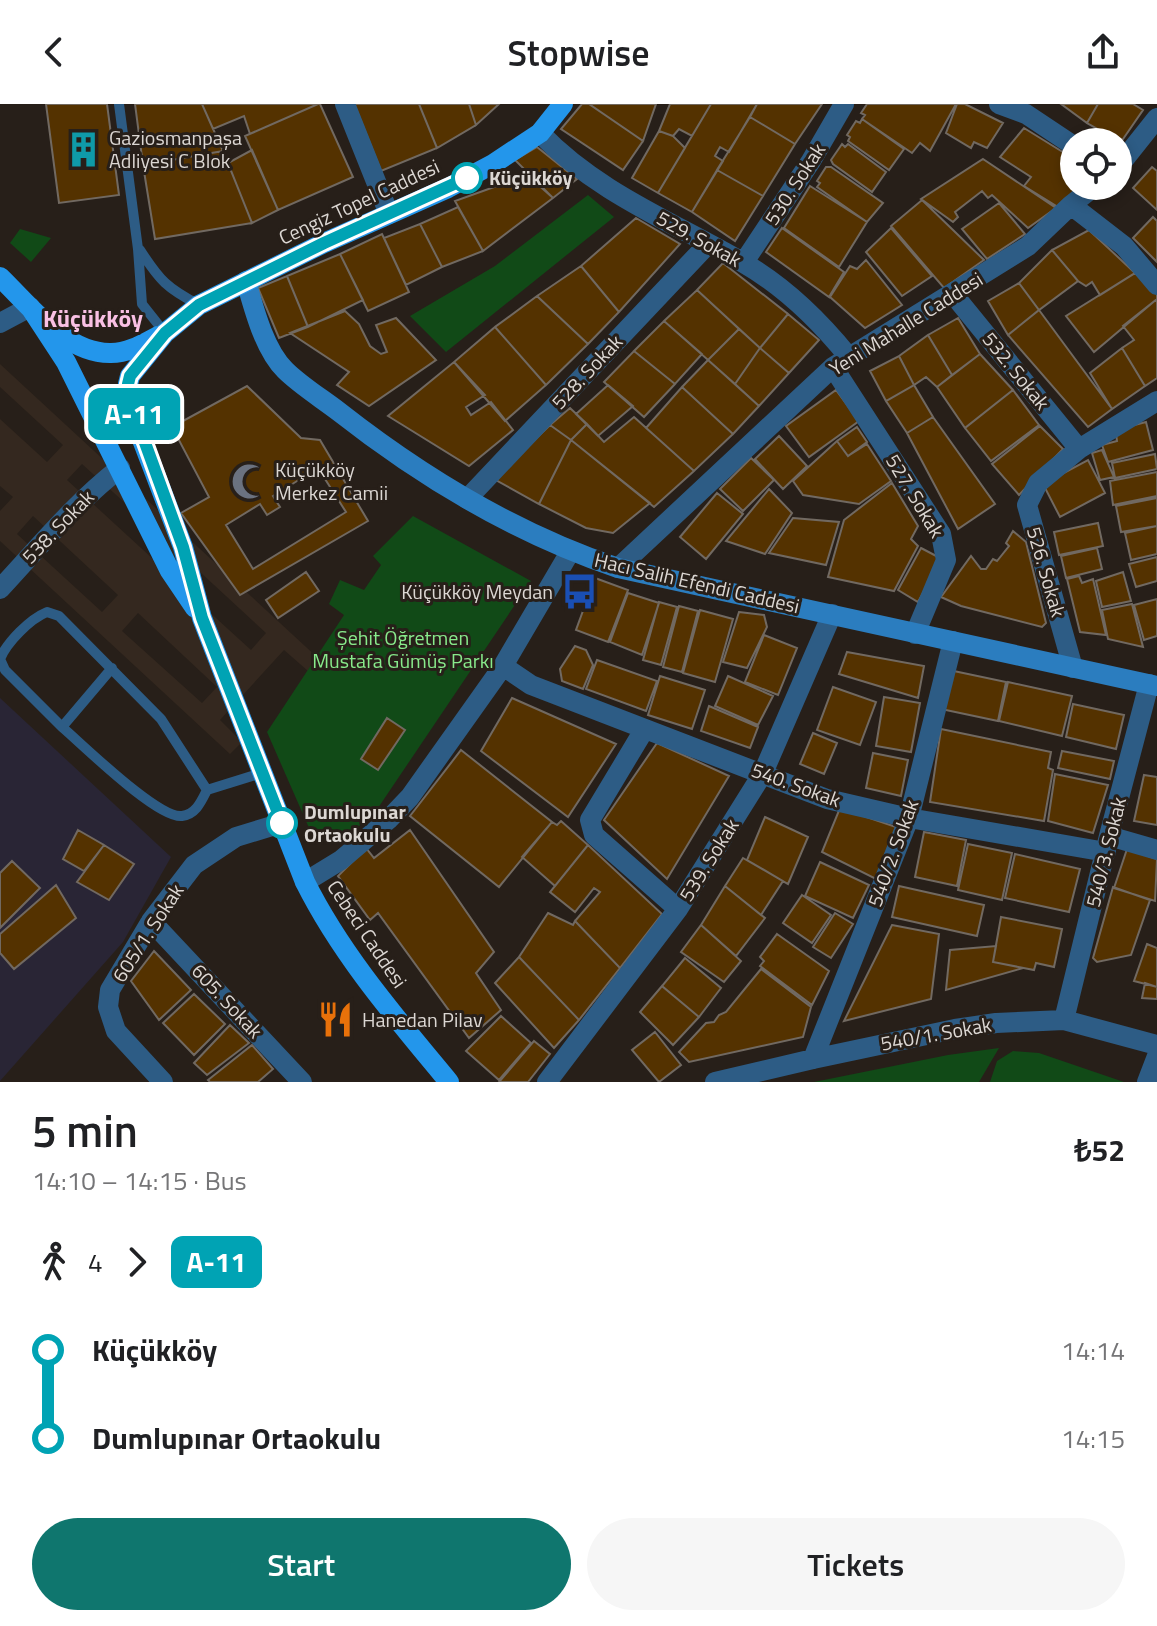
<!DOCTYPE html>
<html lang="en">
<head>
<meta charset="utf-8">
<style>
  :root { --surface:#fff; --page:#f6f6f6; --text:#202124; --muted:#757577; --accent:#0f766e }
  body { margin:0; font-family:"Titillium Web",sans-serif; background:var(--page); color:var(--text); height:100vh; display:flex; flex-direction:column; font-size:30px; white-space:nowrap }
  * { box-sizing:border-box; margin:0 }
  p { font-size:26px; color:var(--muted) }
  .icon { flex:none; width:44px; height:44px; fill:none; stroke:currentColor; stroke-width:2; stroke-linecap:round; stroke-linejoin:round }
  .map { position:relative; height:978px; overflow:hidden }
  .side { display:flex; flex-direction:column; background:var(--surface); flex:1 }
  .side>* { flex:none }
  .badge { padding:0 16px; border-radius:12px; font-size:28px; line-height:52px }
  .fabs { position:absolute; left:1060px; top:24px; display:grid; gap:16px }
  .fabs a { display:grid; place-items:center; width:72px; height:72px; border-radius:50%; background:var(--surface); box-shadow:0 4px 12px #0003; font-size:40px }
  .map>.badge { position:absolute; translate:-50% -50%; box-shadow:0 0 0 4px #fff }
  .legs { display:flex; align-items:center; gap:12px; height:88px; padding:0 32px; font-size:26px }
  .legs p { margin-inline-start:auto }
  .overview { display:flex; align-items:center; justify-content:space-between; height:136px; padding:0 32px }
  h1 { font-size:44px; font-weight:600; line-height:60px }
  .button { display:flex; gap:16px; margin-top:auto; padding:16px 32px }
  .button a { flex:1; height:92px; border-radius:48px; background:var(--accent); color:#fff; font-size:32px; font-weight:600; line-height:92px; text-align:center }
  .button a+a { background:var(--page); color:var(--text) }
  ul { padding:0 32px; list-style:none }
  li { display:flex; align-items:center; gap:28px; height:88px; font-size:30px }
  li i { display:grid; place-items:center; width:12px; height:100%; margin:0 10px; background:currentColor }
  li i::after { content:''; width:20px; height:20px; margin:-10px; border:6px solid; border-radius:50%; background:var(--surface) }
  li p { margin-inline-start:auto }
  li:first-child i { background:linear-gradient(#0000 50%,currentColor 0) }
  li:last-child i { background:linear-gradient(currentColor 50%,#0000 0) }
  header { display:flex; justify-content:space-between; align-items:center; height:104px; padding:0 32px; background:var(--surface); font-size:36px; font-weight:600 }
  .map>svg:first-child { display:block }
  .built { fill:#34281f; fill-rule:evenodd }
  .industrial { fill:#292535 }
  .green { fill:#114a17 }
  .building { fill:#543200; stroke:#716961; stroke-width:2; fill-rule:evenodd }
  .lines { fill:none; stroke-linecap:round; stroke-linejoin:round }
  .lane { stroke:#2d5c85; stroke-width:10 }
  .street { stroke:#2d5c85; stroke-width:20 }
  .secondary { stroke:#2b7dbf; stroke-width:20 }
  .primary { stroke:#2396eb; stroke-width:20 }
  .line-1-casing { stroke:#fff; stroke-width:18 }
  .line-1 { stroke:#00a3b4; stroke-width:12 }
  .stop-1-dot { fill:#fff; stroke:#00a3b4; stroke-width:4 }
  .labels { text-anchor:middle; stroke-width:6; stroke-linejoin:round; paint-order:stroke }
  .poi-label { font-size:20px; fill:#dcd7d3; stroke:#271f19; text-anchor:start }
  .stop-label { font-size:20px; font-weight:bold; fill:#dcd7d3; stroke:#271f19; text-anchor:start }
  .street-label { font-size:20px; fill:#dcd7d3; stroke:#271f19 }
  .park-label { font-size:20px; fill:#88ea8b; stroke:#271f19 }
  .quarter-label { font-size:24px; font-weight:bold; fill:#f9c0e4; stroke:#271f19 }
</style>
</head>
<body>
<header><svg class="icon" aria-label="back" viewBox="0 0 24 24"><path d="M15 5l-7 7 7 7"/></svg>Stopwise<svg class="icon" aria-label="share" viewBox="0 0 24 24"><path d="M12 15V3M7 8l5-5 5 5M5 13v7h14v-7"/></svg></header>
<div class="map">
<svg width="1157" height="978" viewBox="0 0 1157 978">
  <rect width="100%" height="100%" fill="#271f19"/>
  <path class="built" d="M 0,260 L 319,555 L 308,567 L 284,546 L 220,616 L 242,638 L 230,650 L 0,437 L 0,407 L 13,393 L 0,382 L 0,315 L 47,358 L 63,341 L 0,283 ZM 82,360 L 167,437 L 153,455 L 67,376 ZM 33,412 L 118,491 L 102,508 L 17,430 ZM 187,456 L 266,529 L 251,546 L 171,473 ZM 138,509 L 217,583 L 202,599 L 122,527 Z"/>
  <path class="industrial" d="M 0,594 L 171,753 L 123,838 L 0,977 Z"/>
  <path class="green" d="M 588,91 L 614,113 L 446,248 L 410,212 L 495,162 Z
    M 20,125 L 51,134 L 31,158 L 10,139 Z
    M 413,412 L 531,477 L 378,704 L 356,725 L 337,737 L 313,733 L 267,628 L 344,511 L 329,500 L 340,476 L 364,486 L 381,461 L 373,452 Z
    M 999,944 L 979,978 L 814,978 L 948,951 Z
    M 1013,947 L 1039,949 L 1124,978 L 990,978 L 997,957 Z"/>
  <path class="building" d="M 46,0 L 107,0 L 119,91 L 59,99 Z
    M 135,0 L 202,0 L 223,47 L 143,61 Z
    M 202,0 L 318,0 L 250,30 L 244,12 L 213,25 Z
    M 318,0 L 320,0 L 353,73 L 278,106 L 245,32 Z
    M 354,0 L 419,0 L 437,44 L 381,67 Z
    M 419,0 L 469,0 L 476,21 L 437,44 Z
    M 469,0 L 499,0 L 476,21 Z
    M 582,0 L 589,0 L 643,37 L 623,66 L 561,25 Z
    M 589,0 L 656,0 L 643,37 Z
    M 670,0 L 711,0 L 692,32 L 679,25 L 673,32 L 659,27 Z
    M 711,0 L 757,0 L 729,48 L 720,43 L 715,52 L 723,57 L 692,108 L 658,89 Z
    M 757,0 L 822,0 L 795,40 L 750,13 Z
    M 867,0 L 956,0 L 930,47 L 920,39 L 912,49 L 862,15 L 865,11 L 861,9 Z
    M 957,0 L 965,0 L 1003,19 L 987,44 L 974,38 L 971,44 L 946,29 Z
    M 1061,0 L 1098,0 L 1087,19 Z
    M 1098,0 L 1133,0 L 1143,6 L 1121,38 L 1087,19 Z
    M 750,13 L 795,40 L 763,92 L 717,66 Z
    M 862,15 L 904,45 L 889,66 L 848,37 L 850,33 L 847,31 L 856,17 L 860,19 Z
    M 1024,24 L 1074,55 L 1074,82 L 1079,82 L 1058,103 L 1024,82 L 1031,73 L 1000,53 Z
    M 659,27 L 673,32 L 685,44 L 658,89 L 632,74 Z
    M 842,40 L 845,43 L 848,40 L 886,68 L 872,88 L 833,60 L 831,56 Z
    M 537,43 L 577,75 L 553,94 L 515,56 Z
    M 252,46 L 278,106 L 252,119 L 228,59 Z
    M 223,47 L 252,119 L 155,135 L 143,61 Z
    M 983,55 L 1056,104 L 1028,124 L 992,91 L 988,94 L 982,87 L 955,108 L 958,113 L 953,118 L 921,95 Z
    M 826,63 L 831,63 L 883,99 L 867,118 L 817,83 L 820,79 L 817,77 Z
    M 1152,63 L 1157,67 L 1157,106 L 1133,84 Z
    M 717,66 L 763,92 L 735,137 L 692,108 Z
    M 524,68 L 553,94 L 483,147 L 455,97 L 508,78 Z
    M 810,82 L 867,118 L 839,163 L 784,124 Z
    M 922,96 L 984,156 L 944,184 L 891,122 Z
    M 999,99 L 1025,130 L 987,155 L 962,125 Z
    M 458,103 L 483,147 L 442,163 L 420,120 Z
    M 1153,113 L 1157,117 L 1157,158 L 1133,134 Z
    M 636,114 L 680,140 L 619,208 L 581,162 Z
    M 420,120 L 442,163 L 406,181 L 384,134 Z
    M 782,124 L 844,168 L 829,193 L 766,148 Z
    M 891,124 L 932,172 L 902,192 L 866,148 Z
    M 1089,126 L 1135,169 L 1100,191 L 1092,178 L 1086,182 L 1078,177 L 1052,146 Z
    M 382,130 L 409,188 L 368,207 L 340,150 Z
    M 1052,146 L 1078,177 L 1039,206 L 1019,179 Z
    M 340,150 L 363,196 L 308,223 L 287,172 Z
    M 866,156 L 902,201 L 865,224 L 830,193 L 850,162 L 857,165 Z
    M 723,159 L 788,210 L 760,244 L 697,186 Z
    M 581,162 L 619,208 L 588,240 L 537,192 Z
    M 1135,169 L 1157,190 L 1157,195 L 1094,248 L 1066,212 Z
    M 287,172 L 308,223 L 279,234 L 258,184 Z
    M 1019,179 L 1039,206 L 1008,231 L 988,197 Z
    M 697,186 L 739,225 L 708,256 L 664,217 Z
    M 537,192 L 588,240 L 546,281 L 495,223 Z
    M 1157,195 L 1157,274 L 1145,282 L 1122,244 L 1134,236 L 1123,222 Z
    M 1039,206 L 1112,305 L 1088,323 L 1008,231 Z
    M 345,207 L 359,220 L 370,242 L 381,250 L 387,248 L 376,221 L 396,214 L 436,256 L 369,302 L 337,281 L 349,268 L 290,229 Z
    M 788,210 L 819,236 L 789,269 L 760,244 Z
    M 958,214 L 980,250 L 952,271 L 928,231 Z
    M 664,217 L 702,250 L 675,280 L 634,247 Z
    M 495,223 L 546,281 L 505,317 L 454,258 Z
    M 739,225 L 760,244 L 735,280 L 708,256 Z
    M 928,231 L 952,271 L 937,283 L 926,273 L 914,281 L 899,252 Z
    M 760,244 L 789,269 L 759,302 L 735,280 Z
    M 1122,244 L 1145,282 L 1112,305 L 1090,269 Z
    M 634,247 L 675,280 L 644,313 L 604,278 Z
    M 980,250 L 1013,286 L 965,324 L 937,283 Z
    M 899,252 L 914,281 L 886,297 L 870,267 Z
    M 708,256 L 759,302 L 733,330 L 682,283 Z
    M 454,258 L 485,291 L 466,303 L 471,311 L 491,298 L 513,326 L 469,362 L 388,312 Z
    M 608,281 L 633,302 L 598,332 L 576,310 Z
    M 914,281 L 933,313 L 907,329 L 886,297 Z
    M 247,282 L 301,334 L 320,336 L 368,417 L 240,491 L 181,409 L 209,393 L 172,323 ZM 318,364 L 346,408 L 253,465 L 226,421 L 260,400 L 267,411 L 280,403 L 273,392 Z
    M 682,283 L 733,330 L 694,367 L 646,324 Z
    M 836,286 L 859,317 L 809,353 L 786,322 Z
    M 1013,286 L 1039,321 L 991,357 L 965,324 Z
    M 570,304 L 587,320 L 571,336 L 550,321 Z
    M 634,313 L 694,367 L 654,403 L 571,336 L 587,320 L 604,338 Z
    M 933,313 L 995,400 L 958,425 L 907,329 Z
    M 1146,318 L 1153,346 L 1108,358 L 1102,341 L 1117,337 L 1116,330 L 1123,324 Z
    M 550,321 L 571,336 L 539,400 L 494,375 Z
    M 1040,322 L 1063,345 L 1019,391 L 992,360 Z
    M 857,323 L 867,338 L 848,352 L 837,337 Z
    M 779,332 L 807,362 L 783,385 L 755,355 Z
    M 571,336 L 650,399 L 613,429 L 586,424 L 539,400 Z
    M 837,337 L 848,352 L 867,340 L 891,377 L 859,400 L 803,391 L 793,377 Z
    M 1102,346 L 1114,373 L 1100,376 L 1092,349 Z
    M 1155,350 L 1157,365 L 1115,374 L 1112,359 Z
    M 751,354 L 774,376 L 743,407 L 720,385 Z
    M 1088,356 L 1105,389 L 1060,413 L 1043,380 Z
    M 1157,368 L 1157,392 L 1113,401 L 1110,377 Z
    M 892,379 L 918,422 L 911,435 L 918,442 L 894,487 L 828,473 L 844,416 Z
    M 769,385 L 792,409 L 765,450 L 726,437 Z
    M 717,389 L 743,410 L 706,455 L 680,433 Z
    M 1157,394 L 1157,422 L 1121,428 L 1116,402 Z
    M 793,414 L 839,418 L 826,461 L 769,449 Z
    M 1098,419 L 1103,442 L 1059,451 L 1054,428 Z
    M 1157,422 L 1157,450 L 1131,456 L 1125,429 Z
    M 1013,427 L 1026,438 L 1046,519 L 1042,523 L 961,502 L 941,493 L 971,452 L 981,465 L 986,465 L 993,455 L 997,457 L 1009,442 L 1006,439 Z
    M 921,444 L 942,455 L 918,498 L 898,486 Z
    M 1097,444 L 1102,465 L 1066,474 L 1061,452 Z
    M 1157,453 L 1157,477 L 1136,483 L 1129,460 Z
    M 306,468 L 319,487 L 278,514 L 266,496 Z
    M 1123,468 L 1131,497 L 1102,503 L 1096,477 Z
    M 1079,472 L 1082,479 L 1093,475 L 1106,531 L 1080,528 L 1067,475 Z
    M 595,474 L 628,486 L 608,538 L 576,526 Z
    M 628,489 L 659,499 L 642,551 L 610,538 Z
    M 1157,495 L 1157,532 L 1144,536 L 1134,501 Z
    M 659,498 L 677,503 L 661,561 L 643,556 Z
    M 1132,500 L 1143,543 L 1108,535 L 1102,506 Z
    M 679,502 L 698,507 L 682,568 L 663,563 Z
    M 700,506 L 733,515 L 715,578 L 683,569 Z
    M 739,508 L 764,511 L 767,523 L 747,564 L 723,558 Z
    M 764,531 L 797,544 L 778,591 L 745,578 Z
    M 575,542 L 586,546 L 593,561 L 583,585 L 562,577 L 560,565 Z
    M 847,548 L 924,562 L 918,594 L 839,570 Z
    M 597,556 L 657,577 L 646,607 L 586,585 Z
    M 949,566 L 1006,578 L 998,617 L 941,605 Z
    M 660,572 L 705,586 L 692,625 L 648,611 Z
    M 728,572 L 773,592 L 758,621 L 715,602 Z
    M 1008,578 L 1072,592 L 1062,632 L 999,617 Z
    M 833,583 L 876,598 L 860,641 L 817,626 Z
    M 884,593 L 920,599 L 911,648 L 876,642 Z
    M 512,594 L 616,640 L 568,713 L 481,647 Z
    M 1073,600 L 1124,611 L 1116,645 L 1066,633 Z
    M 709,602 L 758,623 L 750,644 L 701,627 Z
    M 387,614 L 405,626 L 378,666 L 361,655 Z
    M 941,625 L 1051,648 L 1048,664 L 1053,666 L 1044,717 L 930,698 Z
    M 813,629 L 837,639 L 824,670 L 800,660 Z
    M 657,639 L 729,672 L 667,775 L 604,716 Z
    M 461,646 L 552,718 L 499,783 L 410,712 Z
    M 1062,647 L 1114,657 L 1110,675 L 1058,664 Z
    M 873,649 L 908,656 L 901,692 L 866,684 Z
    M 1055,670 L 1108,681 L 1093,729 L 1048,717 Z
    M 1144,671 L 1157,673 L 1157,721 L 1134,717 Z
    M 840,704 L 902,725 L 876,775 L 822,748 Z
    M 765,713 L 808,733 L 788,780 L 747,756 Z
    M 561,717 L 588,741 L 555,782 L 522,753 L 552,718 L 557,721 Z
    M 78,726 L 104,741 L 84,767 L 63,755 Z
    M 410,726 L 494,848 L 476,869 L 501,906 L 469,934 L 378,809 L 370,816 L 338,772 L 366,744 L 374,754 Z
    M 924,728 L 966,736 L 957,782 L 915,773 Z
    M 968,740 L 1012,749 L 1002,796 L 958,786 Z
    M 104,741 L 134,760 L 109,796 L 77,778 Z
    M 588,741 L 662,810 L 620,864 L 575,817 L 600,788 L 594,784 L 575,808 L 550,788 Z
    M 1127,745 L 1157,755 L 1155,797 L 1114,784 Z
    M 1015,750 L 1080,765 L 1069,808 L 1005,794 Z
    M 743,754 L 783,777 L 761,811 L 725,782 Z
    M 12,757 L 40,784 L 0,824 L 0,769 Z
    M 820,758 L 869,781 L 853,814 L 805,792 Z
    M 56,781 L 76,814 L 14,865 L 0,849 L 0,830 Z
    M 725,782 L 765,814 L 736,852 L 701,821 Z
    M 899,782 L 984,801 L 977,832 L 892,813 Z
    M 1113,783 L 1150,796 L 1131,851 L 1097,858 L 1093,854 Z
    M 802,791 L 831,811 L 812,839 L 783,819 Z
    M 548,809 L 573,821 L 575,817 L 620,864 L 579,916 L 519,853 Z
    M 835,809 L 853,820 L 831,854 L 813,843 Z
    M 1001,813 L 1062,825 L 1054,863 L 1036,859 L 1034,866 L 993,858 Z
    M 701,821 L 741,857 L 724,878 L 681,848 Z
    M 892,821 L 939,830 L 931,895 L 844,917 Z
    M 777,830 L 829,867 L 812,901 L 760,862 L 764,857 L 760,853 Z
    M 1147,840 L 1157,844 L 1157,883 L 1134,877 Z
    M 996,842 L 993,858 L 1023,864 L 946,886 L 950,846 Z
    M 154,847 L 191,886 L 159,916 L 131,877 Z
    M 519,853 L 579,916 L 554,944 L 495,879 Z
    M 685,854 L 721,884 L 699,913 L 662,882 Z
    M 761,865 L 811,903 L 803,933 L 689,958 L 679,948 L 706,919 L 714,918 L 719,911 L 726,908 Z
    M 1145,879 L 1157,883 L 1157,895 L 1142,894 Z
    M 662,882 L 699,913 L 673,941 L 640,908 Z
    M 194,890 L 225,920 L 194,951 L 163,919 Z
    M 501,912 L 531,939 L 499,976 L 466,947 Z
    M 230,921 L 249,939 L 207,971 L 194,959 Z
    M 655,928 L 681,961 L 659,978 L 632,946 Z
    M 534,937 L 550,950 L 528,978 L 499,978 Z
    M 252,941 L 273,965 L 258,978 L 210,978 L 208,976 Z"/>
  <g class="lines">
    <path class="lane" d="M 119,0 L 138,145 L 142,200 L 165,229
      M 140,146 C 160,177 167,184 199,201
      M 112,564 L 62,623 C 83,641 158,715 182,712 C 196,710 201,698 207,686 L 262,669
      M 62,623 L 5,566 L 0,555 C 7,538 30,515 47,508 L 59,512 L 161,615 L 207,686"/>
    <path class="street" d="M 345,0 L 389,110
      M 999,0 L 1026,10 L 1074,42
      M 540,29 C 596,88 673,118 742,158 C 784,182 818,215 848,252
      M 1118,63 L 1157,14
      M 1071,101 L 1124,142 L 1157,181
      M 744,158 L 811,57 L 844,0
      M 953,190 L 1079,345
      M 0,219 L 30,203
      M 833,263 L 941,430 L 946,456 L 915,530
      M 467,395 L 708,140
      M 618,464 L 833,263 L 1028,142 L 1071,101 L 1095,82
      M 0,485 C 39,443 74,400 120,364
      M 503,562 L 531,581 L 827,695 L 909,714 L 1106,748
      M 1073,564 L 1027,401 L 1038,379 L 1079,345 L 1157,297
      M 644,626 L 590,716 L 594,731 L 678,805
      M 1109,732 L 1157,746
      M 305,778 L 341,756 L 388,716 L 410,693 L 503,562 L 570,448
      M 151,817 L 302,978
      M 1064,916 L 1109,732 L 1149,580
      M 813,955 L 909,714 L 953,537
      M 163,978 L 116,927 L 108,903 L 110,886 L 151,817 L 194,761 L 236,733 L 282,719
      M 547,978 L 678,805 L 763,669 L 832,510
      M 715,978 L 813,955 L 955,925 L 996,919 L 1064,916 L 1157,941
      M 1147,978 L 1157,952"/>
    <path class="secondary" d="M 246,177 C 254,205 264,245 285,266 C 300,281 321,294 338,307 C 422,373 517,430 618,464 L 1157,582"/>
    <path class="primary" d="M 0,173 C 30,202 66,250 111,249 C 128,249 143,240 158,232
      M 30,203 L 66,258 L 170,467 L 195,504
      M 449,978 C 397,915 342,852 305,778 L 202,514 L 183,443 L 141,333 L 128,280 L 130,272 L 165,229 L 199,201 L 324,139 L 448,84 L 493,60 L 540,29 L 563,0"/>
  </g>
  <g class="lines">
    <defs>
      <path id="line-1" d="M 282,719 L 202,514 L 183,443 L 132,303 L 128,280 L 130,272 L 165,229 L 199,201 L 324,139 L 467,74"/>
    </defs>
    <use href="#line-1" class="line-1-casing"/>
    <use href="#line-1" class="line-1"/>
  </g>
  <defs>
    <symbol id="building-bare" viewBox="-9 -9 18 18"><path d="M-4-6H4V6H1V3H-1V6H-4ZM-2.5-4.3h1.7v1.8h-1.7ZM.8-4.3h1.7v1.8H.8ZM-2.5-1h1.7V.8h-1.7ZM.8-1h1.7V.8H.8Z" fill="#0f9aa8" stroke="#271f19" stroke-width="2.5" paint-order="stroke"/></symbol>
    <symbol id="mosque-bare" viewBox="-9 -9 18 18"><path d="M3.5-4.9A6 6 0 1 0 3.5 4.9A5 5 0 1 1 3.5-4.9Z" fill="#6b7280" stroke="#271f19" stroke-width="2.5" paint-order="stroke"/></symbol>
    <symbol id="bus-bare" viewBox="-9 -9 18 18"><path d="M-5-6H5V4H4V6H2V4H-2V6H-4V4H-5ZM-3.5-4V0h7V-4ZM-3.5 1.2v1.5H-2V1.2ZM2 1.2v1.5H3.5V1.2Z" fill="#1a4fb4" stroke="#271f19" stroke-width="2.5" paint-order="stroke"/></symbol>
    <symbol id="restaurant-bare" viewBox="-9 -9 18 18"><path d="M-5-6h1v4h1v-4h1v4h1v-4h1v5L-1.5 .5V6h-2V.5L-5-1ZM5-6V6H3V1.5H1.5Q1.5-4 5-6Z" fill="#e8710a" stroke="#271f19" stroke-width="2.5" paint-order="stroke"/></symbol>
  </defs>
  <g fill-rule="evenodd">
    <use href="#building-bare" x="58" y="20" width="51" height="51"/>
    <use href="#mosque-bare" x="224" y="352" width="51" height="51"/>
    <use href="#bus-bare" x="554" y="462" width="51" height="51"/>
    <use href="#restaurant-bare" x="310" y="890" width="51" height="51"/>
  </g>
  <g class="stop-1-dot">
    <circle cx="467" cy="74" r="14"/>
    <circle cx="282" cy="719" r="14"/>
  </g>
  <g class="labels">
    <g class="poi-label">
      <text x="109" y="41">Gaziosmanpaşa<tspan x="109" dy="23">Adliyesi C Blok</tspan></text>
      <text x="275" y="373">Küçükköy<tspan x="275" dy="23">Merkez Camii</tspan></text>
      <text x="553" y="495" text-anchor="end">Küçükköy Meydan</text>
      <text x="362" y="923">Hanedan Pilav</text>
    </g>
    <g class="stop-label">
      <text x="489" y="81">Küçükköy</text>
      <text x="304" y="715">Dumlupınar<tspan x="304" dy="23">Ortaokulu</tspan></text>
    </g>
    <g class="street-label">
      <text transform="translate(795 80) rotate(-57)" y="7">530. Sokak</text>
      <text transform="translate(359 98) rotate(-25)" y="7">Cengiz Topel Caddesi</text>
      <text transform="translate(699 135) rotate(29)" y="7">529. Sokak</text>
      <text transform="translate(906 220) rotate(-32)" y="7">Yeni Mahalle Caddesi</text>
      <text transform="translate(1016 267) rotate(51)" y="7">532. Sokak</text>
      <text transform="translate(587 268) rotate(-47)" y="7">528. Sokak</text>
      <text transform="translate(915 392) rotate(59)" y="7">527. Sokak</text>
      <text transform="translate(58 423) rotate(-46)" y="7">538. Sokak</text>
      <text transform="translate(1046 468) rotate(74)" y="7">526. Sokak</text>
      <text transform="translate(697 479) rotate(13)" y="7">Hacı Salih Efendi Caddesi</text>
      <text transform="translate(796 681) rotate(20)" y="7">540. Sokak</text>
      <text transform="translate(1106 748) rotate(-76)" y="7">540/3. Sokak</text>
      <text transform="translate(893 749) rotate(-70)" y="7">540/2. Sokak</text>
      <text transform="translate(709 756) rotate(-58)" y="7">539. Sokak</text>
      <text transform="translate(148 829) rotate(-57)" y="7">605/1. Sokak</text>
      <text transform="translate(367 830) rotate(56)" y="7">Cebeci Caddesi</text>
      <text transform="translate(227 897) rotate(47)" y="7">605. Sokak</text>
      <text transform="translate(936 930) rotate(-10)" y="7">540/1. Sokak</text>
    </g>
    <g class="park-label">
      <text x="403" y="541">Şehit Öğretmen<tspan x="403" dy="23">Mustafa Gümüş Parkı</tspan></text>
    </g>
    <g class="quarter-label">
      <text x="93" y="223">Küçükköy</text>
    </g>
  </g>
</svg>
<div class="fabs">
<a><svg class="icon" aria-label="locate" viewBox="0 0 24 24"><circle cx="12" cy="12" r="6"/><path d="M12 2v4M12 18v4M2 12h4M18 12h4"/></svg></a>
</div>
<b class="badge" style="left:134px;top:310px;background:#00a3b4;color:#fff">A-11</b>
</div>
<section class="side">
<div class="overview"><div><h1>5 min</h1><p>14:10 – 14:15 · Bus</p></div><b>₺52</b></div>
<div class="legs"><svg class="icon" aria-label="walk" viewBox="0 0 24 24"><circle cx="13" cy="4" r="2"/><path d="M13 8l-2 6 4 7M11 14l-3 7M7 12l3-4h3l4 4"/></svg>4<svg class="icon" aria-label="forward" viewBox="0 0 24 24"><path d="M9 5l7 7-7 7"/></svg><b class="badge" style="background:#00a3b4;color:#fff">A-11</b></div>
<ul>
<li><i style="color:#00a3b4"></i><b>Küçükköy</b><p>14:14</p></li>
<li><i style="color:#00a3b4"></i><b>Dumlupınar Ortaokulu</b><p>14:15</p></li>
</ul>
<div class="button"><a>Start</a><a>Tickets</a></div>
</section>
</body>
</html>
